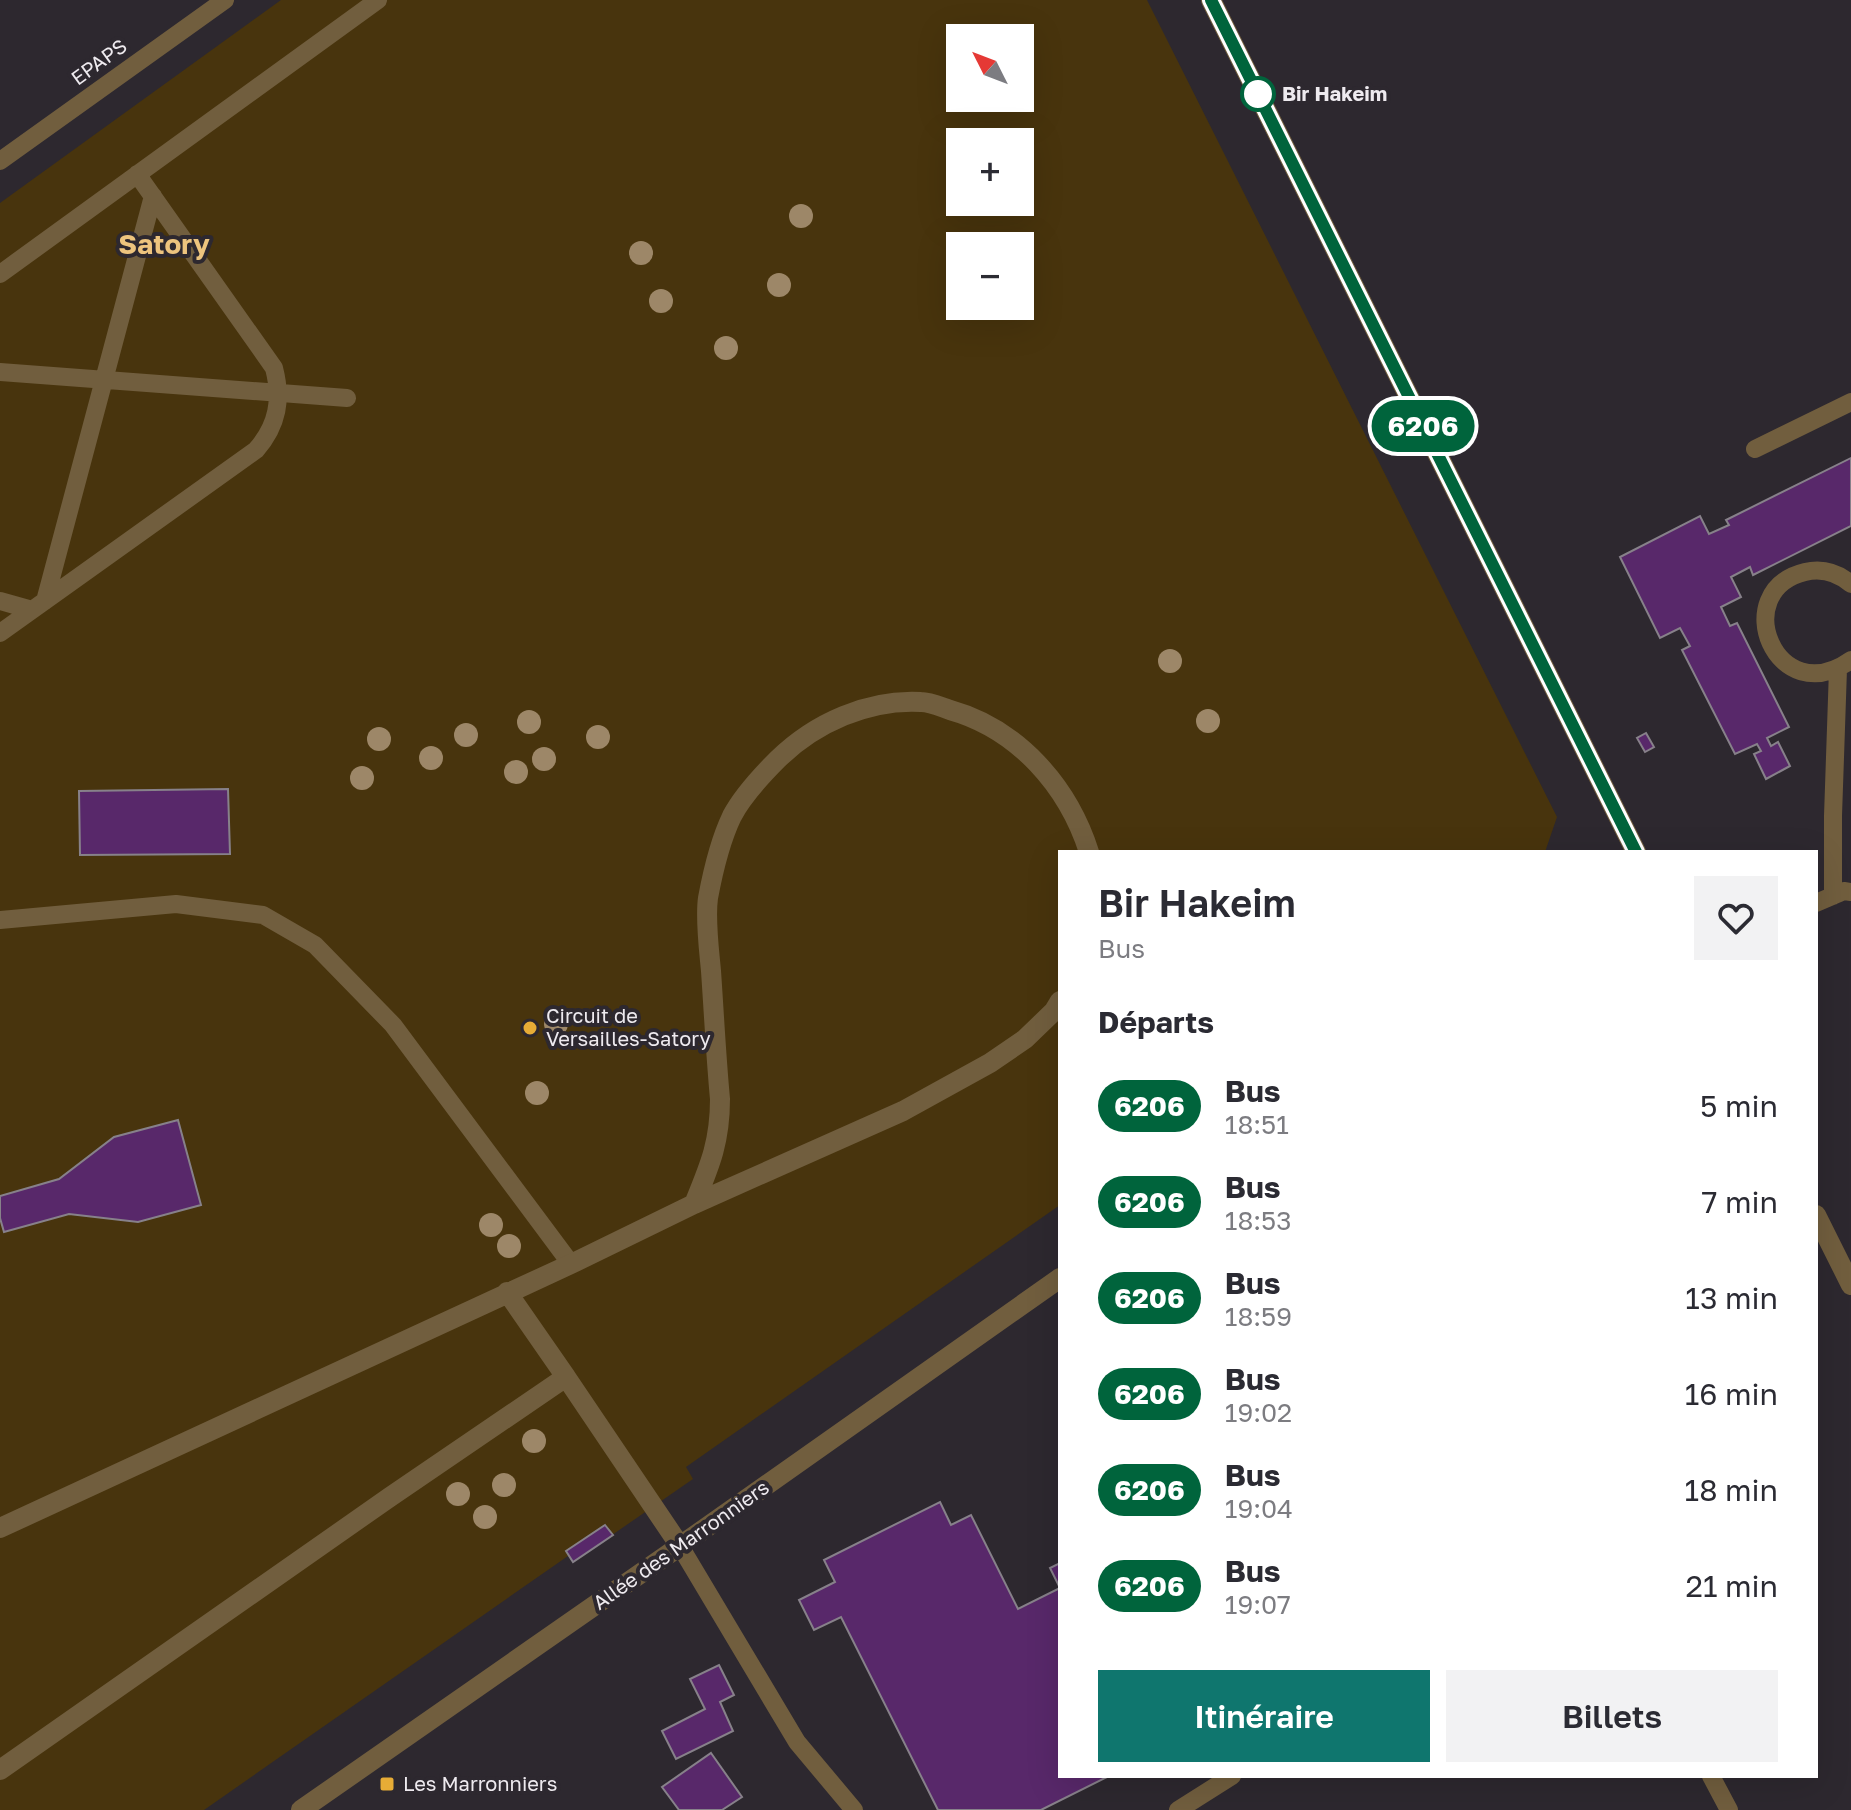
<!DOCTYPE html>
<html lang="fr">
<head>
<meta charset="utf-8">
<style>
  :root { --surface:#fff; --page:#f2f2f3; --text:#2b2b33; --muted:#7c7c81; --accent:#0f766e }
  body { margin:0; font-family:"Golos Text",sans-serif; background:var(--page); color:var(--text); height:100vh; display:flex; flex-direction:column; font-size:30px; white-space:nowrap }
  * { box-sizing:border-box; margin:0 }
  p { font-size:26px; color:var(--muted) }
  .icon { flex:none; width:44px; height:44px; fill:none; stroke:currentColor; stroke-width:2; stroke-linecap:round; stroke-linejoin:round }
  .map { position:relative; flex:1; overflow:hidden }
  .side { position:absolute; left:1058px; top:850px; width:760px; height:928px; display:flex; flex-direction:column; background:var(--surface); border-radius:0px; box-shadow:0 8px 32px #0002 }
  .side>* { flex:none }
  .badge { padding:0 16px; border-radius:26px; font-size:28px; line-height:52px }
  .needle { width:52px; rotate:312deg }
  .controls { position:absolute; left:946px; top:24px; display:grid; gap:16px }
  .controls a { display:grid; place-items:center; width:88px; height:88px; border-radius:0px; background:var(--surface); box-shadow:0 8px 32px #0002; font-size:40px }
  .map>.badge { position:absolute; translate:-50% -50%; box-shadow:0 0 0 4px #fff }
  h2 { padding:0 40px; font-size:30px; line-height:72px }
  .round { display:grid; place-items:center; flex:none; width:84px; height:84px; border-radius:0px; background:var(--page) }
  .summary { display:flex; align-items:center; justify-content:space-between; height:136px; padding:0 40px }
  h1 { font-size:38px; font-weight:600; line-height:60px }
  .button { display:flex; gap:16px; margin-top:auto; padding:16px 40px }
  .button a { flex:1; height:92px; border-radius:0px; background:var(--accent); color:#fff; font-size:32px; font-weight:600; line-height:92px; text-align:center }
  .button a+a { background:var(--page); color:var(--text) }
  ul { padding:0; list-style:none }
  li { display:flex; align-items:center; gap:24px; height:96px; padding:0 40px }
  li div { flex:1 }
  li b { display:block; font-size:30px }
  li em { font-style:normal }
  li .badge { min-width:88px; font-weight:700; text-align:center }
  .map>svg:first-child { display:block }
  .green { fill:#48340d; fill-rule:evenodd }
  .building { fill:#58286a; stroke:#87818a; stroke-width:2 }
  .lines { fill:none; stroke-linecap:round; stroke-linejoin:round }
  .service { stroke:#715e3e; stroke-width:18 }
  .minor { stroke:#715e3e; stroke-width:20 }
  .tree { fill:#9d8768 }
  .line-casing { stroke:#fff; stroke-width:18 }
  .line { stroke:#00643c; stroke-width:12 }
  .stop-dot { fill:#fff; stroke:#00643c; stroke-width:4 }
  .poi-dot { fill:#e7ac36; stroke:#2d282f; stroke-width:3 }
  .labels { text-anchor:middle; stroke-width:8; stroke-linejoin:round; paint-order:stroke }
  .street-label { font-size:20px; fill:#eeeaef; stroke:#2d282f }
  .stop-label { font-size:20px; font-weight:bold; fill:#eeeaef; stroke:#2d282f; text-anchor:start }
  .poi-label { font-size:20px; fill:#eeeaef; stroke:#2d282f; text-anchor:start }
  .district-label { font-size:28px; font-weight:bold; fill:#edc47e; stroke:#2d282f }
</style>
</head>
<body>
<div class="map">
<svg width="1851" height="1810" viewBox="0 0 1851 1810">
  <rect width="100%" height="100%" fill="#2d282f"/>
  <path class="green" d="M 281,0 L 1147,0 L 1557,817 L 1545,852 L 1060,852 L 1060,1205 L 686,1467 L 693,1479 L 573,1562 L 568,1556 L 204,1810 L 0,1810 L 0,203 ZM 960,38 L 1020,38 L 1020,98 L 960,98 ZM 960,142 L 1020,142 L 1020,202 L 960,202 ZM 960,246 L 1020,246 L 1020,306 L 960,306 Z"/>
  <path class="building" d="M 1851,458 L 1851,526 L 1753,575 L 1750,567 L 1731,577 L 1741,597 L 1721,607 L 1730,626 L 1737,623 L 1789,727 L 1767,738 L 1771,746 L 1778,742 L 1790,766 L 1766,779 L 1754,754 L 1761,751 L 1757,744 L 1735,754 L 1682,650 L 1690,646 L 1680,628 L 1660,638 L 1620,557 L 1700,516 L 1709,534 L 1729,525 L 1726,520 Z
    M 1646,733 L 1654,747 L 1645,752 L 1637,738 Z
    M 228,789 L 230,854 L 80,855 L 79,791 Z
    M 178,1120 L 201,1205 L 138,1222 L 69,1214 L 4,1232 L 0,1218 L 0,1196 L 59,1179 L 114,1137 Z
    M 940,1502 L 951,1525 L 971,1515 L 1018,1609 L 1060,1588 L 1050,1568 L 1060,1563 L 1060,1776 L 1109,1776 L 1041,1810 L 938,1810 L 841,1617 L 814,1630 L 799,1600 L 835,1582 L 824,1560 Z
    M 605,1525 L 613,1535 L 573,1562 L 566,1551 Z
    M 719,1665 L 734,1695 L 720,1702 L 733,1731 L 676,1759 L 662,1731 L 705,1709 L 690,1679 Z
    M 711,1753 L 742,1797 L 722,1810 L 679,1810 L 662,1787 Z"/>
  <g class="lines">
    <path class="service" d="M 0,161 L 225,0
      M 0,274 L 378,0
      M 0,372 L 347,398
      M 1755,449 L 1851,402
      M 1851,584 C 1838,573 1822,568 1805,572 C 1727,591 1776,713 1851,660
      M 0,601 L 32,610
      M 45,601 L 153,196
      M 0,633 L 256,450 C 278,425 282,399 274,368 L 137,174
      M 1833,896 L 1833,816 L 1838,669
      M 1816,903 L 1844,891 L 1851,892
      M 0,920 L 176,904 L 263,915 L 315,945 L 393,1025 L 571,1264
      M 680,1546 L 797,1742 L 854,1810
      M 1711,1776 L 1729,1810
      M 1178,1810 L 1232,1776"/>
    <path class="minor" d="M 1211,0 L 1636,852
      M 694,1204 C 710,1165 720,1142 720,1099 C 716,1056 714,1014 711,971 C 709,949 705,919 708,898 C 713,871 720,841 732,816 C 743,795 761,776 778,759 C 815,723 868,699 921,702 C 930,702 941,707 950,710 C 1018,729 1068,786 1089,852
      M 1816,1215 L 1851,1285
      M 507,1292 L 566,1377
      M 0,1528 L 571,1264 L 694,1204 L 903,1111 L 990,1063 L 1025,1039 L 1054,1011 L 1060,1001
      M 0,1770 L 390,1497 L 566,1377 L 680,1546
      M 301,1810 L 680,1546 L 1060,1278"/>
  </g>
  <g class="tree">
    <circle cx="801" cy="216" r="12"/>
    <circle cx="641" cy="253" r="12"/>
    <circle cx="779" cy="285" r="12"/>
    <circle cx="661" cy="301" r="12"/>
    <circle cx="726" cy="348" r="12"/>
    <circle cx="1170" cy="661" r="12"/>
    <circle cx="1208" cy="721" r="12"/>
    <circle cx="529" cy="722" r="12"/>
    <circle cx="466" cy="735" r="12"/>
    <circle cx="598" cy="737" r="12"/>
    <circle cx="379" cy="739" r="12"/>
    <circle cx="431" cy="758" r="12"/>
    <circle cx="544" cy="759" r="12"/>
    <circle cx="516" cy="772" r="12"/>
    <circle cx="362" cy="778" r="12"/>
    <circle cx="556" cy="1024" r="12"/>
    <circle cx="537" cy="1093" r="12"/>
    <circle cx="491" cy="1225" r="12"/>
    <circle cx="509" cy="1246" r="12"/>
    <circle cx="534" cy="1441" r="12"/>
    <circle cx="504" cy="1485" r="12"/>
    <circle cx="458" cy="1494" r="12"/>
    <circle cx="485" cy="1517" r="12"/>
  </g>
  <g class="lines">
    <defs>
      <path id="line" d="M 1211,0 L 1636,852"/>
    </defs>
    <use href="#line" class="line-casing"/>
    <use href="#line" class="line"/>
  </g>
  <circle class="stop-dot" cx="1258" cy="94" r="16"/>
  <g class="poi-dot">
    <circle cx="530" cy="1028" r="8"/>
    <rect x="379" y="1776" width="16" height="16" rx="4"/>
  </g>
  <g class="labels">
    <g class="street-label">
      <text transform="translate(99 62) rotate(-36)" y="7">EPAPS</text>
      <text transform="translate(681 1545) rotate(-35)" y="7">Allée des Marronniers</text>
    </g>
    <g class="stop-label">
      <text x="1282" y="101">Bir Hakeim</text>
    </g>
    <g class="poi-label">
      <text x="546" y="1023">Circuit de<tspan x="546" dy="23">Versailles-Satory</tspan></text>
      <text x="403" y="1791">Les Marronniers</text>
    </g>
    <g class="district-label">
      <text x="164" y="254">Satory</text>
    </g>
  </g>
</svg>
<div class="controls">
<a><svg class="needle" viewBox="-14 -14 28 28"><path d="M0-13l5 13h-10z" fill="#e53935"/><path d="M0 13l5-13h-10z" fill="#7c7c81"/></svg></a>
<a>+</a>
<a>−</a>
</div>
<b class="badge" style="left:1423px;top:426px;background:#00643c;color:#fff">6206</b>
<section class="side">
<div class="summary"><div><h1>Bir Hakeim</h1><p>Bus</p></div><a class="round"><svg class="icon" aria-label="heart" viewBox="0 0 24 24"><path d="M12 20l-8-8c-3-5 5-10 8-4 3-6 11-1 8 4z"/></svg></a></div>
<h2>Départs</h2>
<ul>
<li><span class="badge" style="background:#00643c;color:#fff">6206</span><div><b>Bus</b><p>18:51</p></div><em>5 min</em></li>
<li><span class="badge" style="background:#00643c;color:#fff">6206</span><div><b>Bus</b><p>18:53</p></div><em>7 min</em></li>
<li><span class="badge" style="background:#00643c;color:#fff">6206</span><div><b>Bus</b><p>18:59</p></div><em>13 min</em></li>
<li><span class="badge" style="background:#00643c;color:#fff">6206</span><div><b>Bus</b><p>19:02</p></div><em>16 min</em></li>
<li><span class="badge" style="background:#00643c;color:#fff">6206</span><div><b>Bus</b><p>19:04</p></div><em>18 min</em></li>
<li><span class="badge" style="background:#00643c;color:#fff">6206</span><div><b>Bus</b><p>19:07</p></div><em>21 min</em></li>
</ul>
<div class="button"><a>Itinéraire</a><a>Billets</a></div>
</section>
</div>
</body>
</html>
